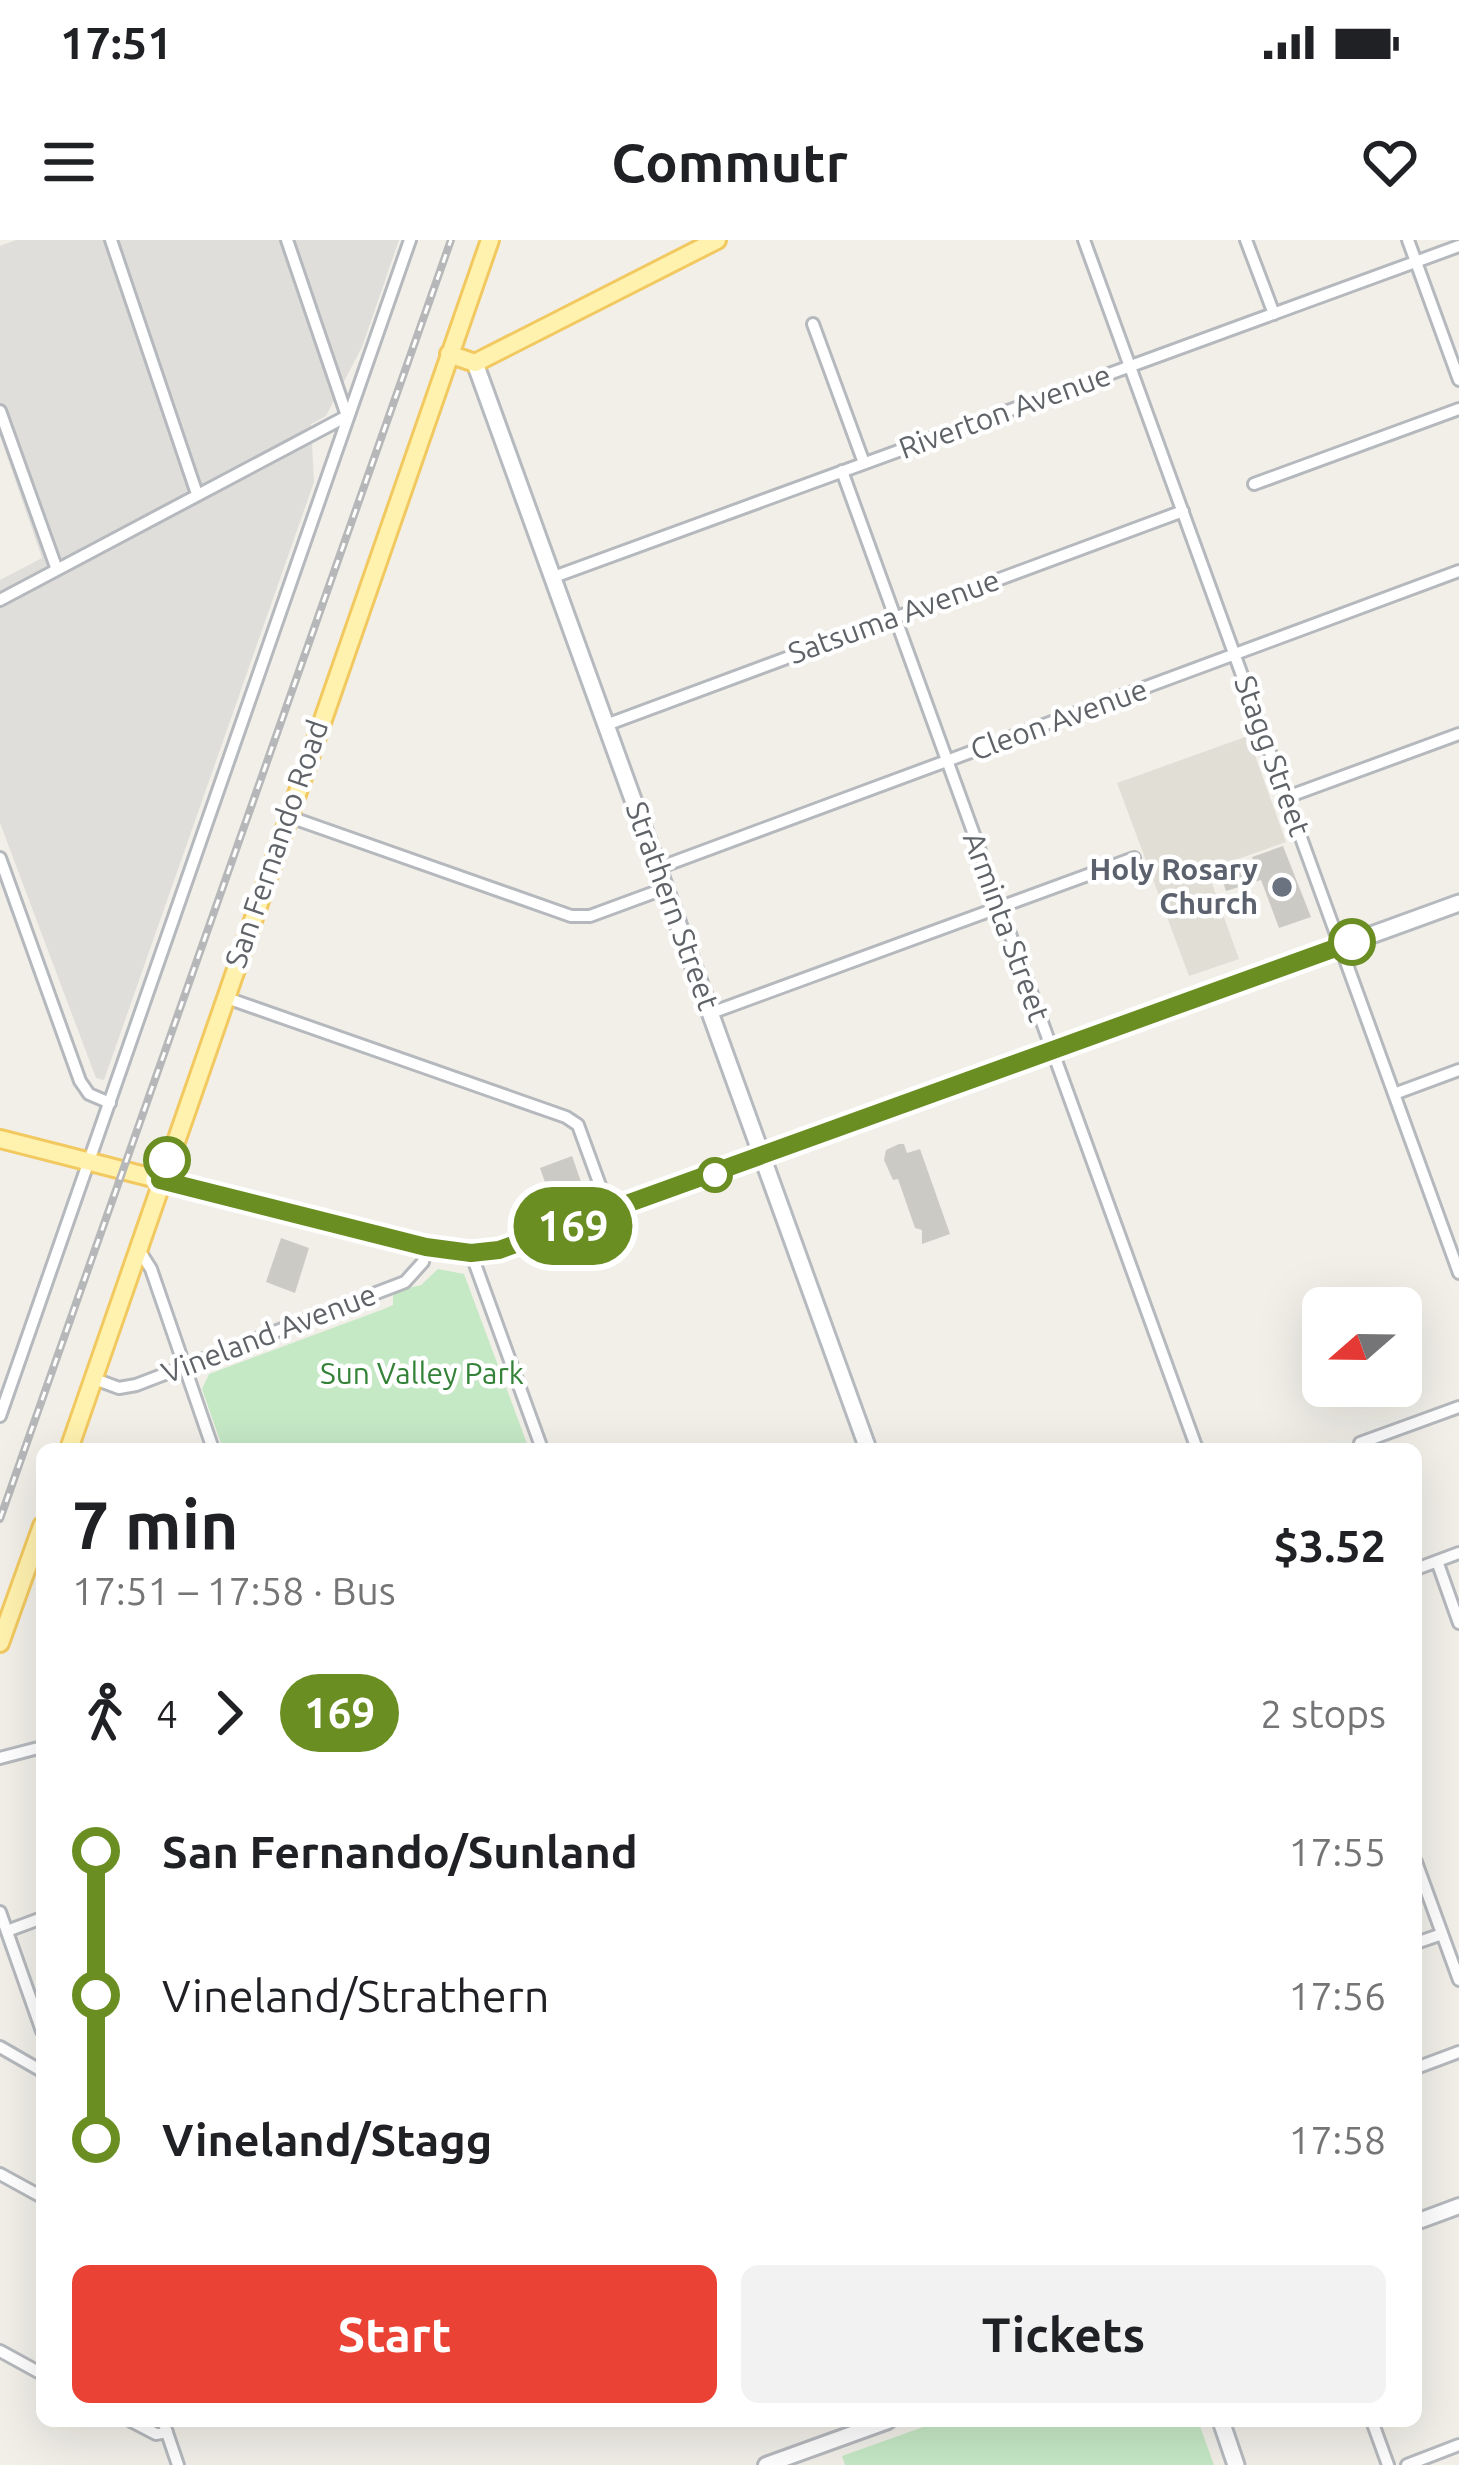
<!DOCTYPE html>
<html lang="en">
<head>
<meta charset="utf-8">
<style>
  :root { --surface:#fff; --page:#f2f2f2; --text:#202124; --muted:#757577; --accent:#ea4335 }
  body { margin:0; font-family:Ubuntu,sans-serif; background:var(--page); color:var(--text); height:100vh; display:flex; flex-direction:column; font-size:45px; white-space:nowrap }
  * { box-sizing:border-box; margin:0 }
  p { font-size:39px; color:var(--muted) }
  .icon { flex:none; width:66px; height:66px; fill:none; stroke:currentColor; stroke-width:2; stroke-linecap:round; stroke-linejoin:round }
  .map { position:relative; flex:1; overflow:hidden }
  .drawer { position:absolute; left:36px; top:1203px; width:1386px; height:984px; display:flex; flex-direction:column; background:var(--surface); border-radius:18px; box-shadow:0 12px 48px #0002 }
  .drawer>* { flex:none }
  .badge { padding:0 24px; border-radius:39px; font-size:42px; line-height:78px }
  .needle { width:78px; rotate:250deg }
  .tools { position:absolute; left:1302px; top:1047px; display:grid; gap:24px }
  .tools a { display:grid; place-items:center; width:120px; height:120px; border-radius:18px; background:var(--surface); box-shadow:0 12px 48px #0002; font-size:60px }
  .map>.badge { position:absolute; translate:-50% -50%; box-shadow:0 0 0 6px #fff }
  .legs { display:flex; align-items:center; gap:18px; height:132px; padding:0 36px; font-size:39px }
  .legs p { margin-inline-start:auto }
  .head { display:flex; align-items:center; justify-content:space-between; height:204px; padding:0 36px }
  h1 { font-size:66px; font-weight:600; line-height:90px }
  .cta { display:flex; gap:24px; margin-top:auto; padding:24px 36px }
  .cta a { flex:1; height:138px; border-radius:18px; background:var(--accent); color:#fff; font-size:48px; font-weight:600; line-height:138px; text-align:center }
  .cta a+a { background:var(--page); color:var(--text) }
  ul { padding:0 36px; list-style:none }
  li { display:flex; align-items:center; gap:42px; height:144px; font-size:45px }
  li i { display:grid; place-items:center; width:18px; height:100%; margin:0 15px; background:currentColor }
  li i::after { content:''; width:30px; height:30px; margin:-15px; border:9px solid; border-radius:50%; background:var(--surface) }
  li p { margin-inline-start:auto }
  li:first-child i { background:linear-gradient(#0000 50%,currentColor 0) }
  li:last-child i { background:linear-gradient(currentColor 50%,#0000 0) }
  .status { display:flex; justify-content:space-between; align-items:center; height:84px; padding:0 60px; background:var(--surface); direction:ltr }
  .status svg { height:33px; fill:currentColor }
  header { display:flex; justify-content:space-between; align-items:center; height:156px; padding:0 36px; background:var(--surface); font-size:54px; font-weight:600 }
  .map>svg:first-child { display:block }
  .industrial { fill:#e0deda }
  .education { fill:#e1ded6 }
  .green { fill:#c5e8c5 }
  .building { fill:#cccac5 }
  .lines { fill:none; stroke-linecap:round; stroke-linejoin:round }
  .minor-casing { stroke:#b5b8bc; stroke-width:16 }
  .tertiary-casing { stroke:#b5b8bc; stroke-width:20 }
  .secondary-casing { stroke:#b6babf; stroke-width:21 }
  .primary-casing { stroke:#f2c960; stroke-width:22 }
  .minor { stroke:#fff; stroke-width:10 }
  .tertiary { stroke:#fff; stroke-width:14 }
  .secondary { stroke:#fff; stroke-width:15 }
  .primary { stroke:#fff2af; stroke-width:16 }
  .rail-casing { stroke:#b6b7b8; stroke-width:8 }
  .rail { stroke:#fff; stroke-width:3; stroke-dasharray:9; stroke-linecap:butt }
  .line-1-casing { stroke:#fff; stroke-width:27 }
  .line-1 { stroke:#6b8e23; stroke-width:18 }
  .worship-dot { fill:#6b7280; stroke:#fff; stroke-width:4.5 }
  .stop-1-dot { fill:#fff; stroke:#6b8e23; stroke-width:6 }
  .labels { text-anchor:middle; stroke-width:9; stroke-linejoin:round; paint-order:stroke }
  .street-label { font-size:30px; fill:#5f6368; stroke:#fff }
  .worship-label { font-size:30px; font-weight:bold; fill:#5b616d; stroke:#fff; text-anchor:end }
  .park-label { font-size:30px; fill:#348238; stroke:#fff }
</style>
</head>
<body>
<div class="status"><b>17:51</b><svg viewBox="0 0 49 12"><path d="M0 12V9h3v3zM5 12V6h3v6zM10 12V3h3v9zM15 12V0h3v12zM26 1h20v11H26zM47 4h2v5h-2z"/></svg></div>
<header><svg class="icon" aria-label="menu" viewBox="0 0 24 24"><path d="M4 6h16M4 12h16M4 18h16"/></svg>Commutr<svg class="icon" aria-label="heart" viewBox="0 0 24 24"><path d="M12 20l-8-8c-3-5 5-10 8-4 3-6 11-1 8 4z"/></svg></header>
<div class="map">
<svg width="1459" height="2225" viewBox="0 0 1459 2225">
  <rect width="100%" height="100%" fill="#f1efe8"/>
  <path class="industrial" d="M 16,0 L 399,0 L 362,107 L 326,176 L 311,184 L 314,242 L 104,840 L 96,838 L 0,583 L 0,340 L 42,318 L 0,196 L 0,6 Z"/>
  <path class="education" d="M 1248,496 L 1286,602 L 1207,630 L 1239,719 L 1189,736 L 1117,543 Z"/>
  <path class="green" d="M 438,1029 L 464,1034 L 529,1209 L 223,1209 L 202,1149 L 209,1134 L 384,1069 L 393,1065 L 393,1052 L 421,1045 Z
    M 940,2181 L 1198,2181 L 1214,2225 L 845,2225 L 842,2216 Z"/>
  <path class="building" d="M 1283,606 L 1311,677 L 1279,688 L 1261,640 L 1226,651 L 1222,639 L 1255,625 L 1252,617 Z
    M 899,904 L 904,904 L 907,913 L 920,909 L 950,994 L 922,1004 L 922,990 L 915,988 L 898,939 L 893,940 L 884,920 L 886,910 Z
    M 572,916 L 586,956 L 554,968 L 540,928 Z
    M 281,998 L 309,1008 L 295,1053 L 266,1042 Z"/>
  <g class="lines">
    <defs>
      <path id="minor" d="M 111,0 L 197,254
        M 1084,0 L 1459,1033
        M 1246,0 L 1274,74
        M 1408,0 L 1459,140
        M 813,84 L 864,223
        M 0,171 L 56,327
        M 842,231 L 1197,1209
        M 1254,244 L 1459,169
        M 551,338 L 1459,6
        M 0,360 L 347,176 L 287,0
        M 606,485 L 1183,271
        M 1287,557 L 1459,494
        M 287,576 L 571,676 L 590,676 L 666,648
        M 0,618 L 80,841 L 89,854 L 110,863
        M 658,628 L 1459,331
        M 224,757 L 566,877 L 578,885 L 610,973
        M 711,773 L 1134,618
        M 1394,854 L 1459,830
        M 139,1010 L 151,1029 L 213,1209
        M 471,1013 L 542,1209
        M 92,1138 L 119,1148 L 136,1145 L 405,1042 L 423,1022 L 426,1007
        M 0,1176 L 410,0
        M 1360,1203 L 1459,1167
        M 1437,1321 L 1459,1383
        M 1416,1329 L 1459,1313
        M 0,1518 L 42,1507
        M 1416,1622 L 1459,1740
        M 0,1672 L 42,1791
        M 7,1691 L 42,1678
        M 1416,1703 L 1442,1694
        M 0,1807 L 40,1830
        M 1416,1828 L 1459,1812
        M 0,1934 L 42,1957
        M 0,2111 L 42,2134
        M 131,2181 L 156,2194 L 167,2192
        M 163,2181 L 178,2225
        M 1372,2181 L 1388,2225
        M 1407,2225 L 1459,2205"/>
      <path id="tertiary" d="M 1416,1982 L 1459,1966
        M 766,2225 L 888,2181"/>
      <path id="secondary" d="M 475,123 L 868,1209
        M 161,940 L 426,1007 L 471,1013 L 516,1006 L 1459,663
        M 1221,2181 L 1236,2225"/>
      <path id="primary" d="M 449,114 L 475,123 L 717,0
        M 0,899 L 161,940
        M 69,1209 L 490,0
        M 0,1403 L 42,1286"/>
    </defs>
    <use href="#minor" class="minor-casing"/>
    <use href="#tertiary" class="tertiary-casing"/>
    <use href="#secondary" class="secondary-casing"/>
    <use href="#primary" class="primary-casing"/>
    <use href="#minor" class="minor"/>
    <use href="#tertiary" class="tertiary"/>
    <use href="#secondary" class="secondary"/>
    <use href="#primary" class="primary"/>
    <defs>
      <path id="rail" d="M 0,1279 L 451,0"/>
    </defs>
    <use href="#rail" class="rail-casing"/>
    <use href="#rail" class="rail"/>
  </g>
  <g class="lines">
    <defs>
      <path id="line-1" d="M 167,920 L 160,940 L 180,945 L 426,1007 L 471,1013 L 499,1010 L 1352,702"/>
    </defs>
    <use href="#line-1" class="line-1-casing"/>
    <use href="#line-1" class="line-1"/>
  </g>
  <circle class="worship-dot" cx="1282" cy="647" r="12"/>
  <g class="stop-1-dot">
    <circle cx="1352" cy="702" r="21"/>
    <circle cx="167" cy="920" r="21"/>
    <circle cx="715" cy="935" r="15"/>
  </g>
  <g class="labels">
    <g class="street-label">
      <text transform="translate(1005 172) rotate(-20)" y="10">Riverton Avenue</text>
      <text transform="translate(894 377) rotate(-20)" y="10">Satsuma Avenue</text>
      <text transform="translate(1059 480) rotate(-20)" y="10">Cleon Avenue</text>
      <text transform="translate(1272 516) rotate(70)" y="10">Stagg Street</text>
      <text transform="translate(277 604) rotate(-71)" y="10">San Fernando Road</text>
      <text transform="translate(672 666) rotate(70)" y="10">Strathern Street</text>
      <text transform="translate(1006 687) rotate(70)" y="10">Arminta Street</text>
      <text transform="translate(269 1094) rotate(-21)" y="10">Vineland Avenue</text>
    </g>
    <g class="worship-label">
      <text x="1258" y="640">Holy Rosary<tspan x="1258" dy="34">Church</tspan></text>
    </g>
    <g class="park-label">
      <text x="422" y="1144">Sun Valley Park</text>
    </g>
  </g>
</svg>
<div class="tools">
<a><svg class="needle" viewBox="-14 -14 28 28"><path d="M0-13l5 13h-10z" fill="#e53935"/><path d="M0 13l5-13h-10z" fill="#757577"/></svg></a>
</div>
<b class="badge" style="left:573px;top:986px;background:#6b8e23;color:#fff">169</b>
<section class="drawer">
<div class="head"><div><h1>7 min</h1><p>17:51 – 17:58 · Bus</p></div><b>$3.52</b></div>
<div class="legs"><svg class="icon" aria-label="walk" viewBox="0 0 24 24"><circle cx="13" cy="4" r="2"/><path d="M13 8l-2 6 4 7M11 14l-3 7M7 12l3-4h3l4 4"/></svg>4<svg class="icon" aria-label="forward" viewBox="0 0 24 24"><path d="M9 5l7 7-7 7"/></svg><b class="badge" style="background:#6b8e23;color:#fff">169</b><p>2 stops</p></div>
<ul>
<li><i style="color:#6b8e23"></i><b>San Fernando/Sunland</b><p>17:55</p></li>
<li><i style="color:#6b8e23"></i><span>Vineland/Strathern</span><p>17:56</p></li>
<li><i style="color:#6b8e23"></i><b>Vineland/Stagg</b><p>17:58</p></li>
</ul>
<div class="cta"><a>Start</a><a>Tickets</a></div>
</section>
</div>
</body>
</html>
